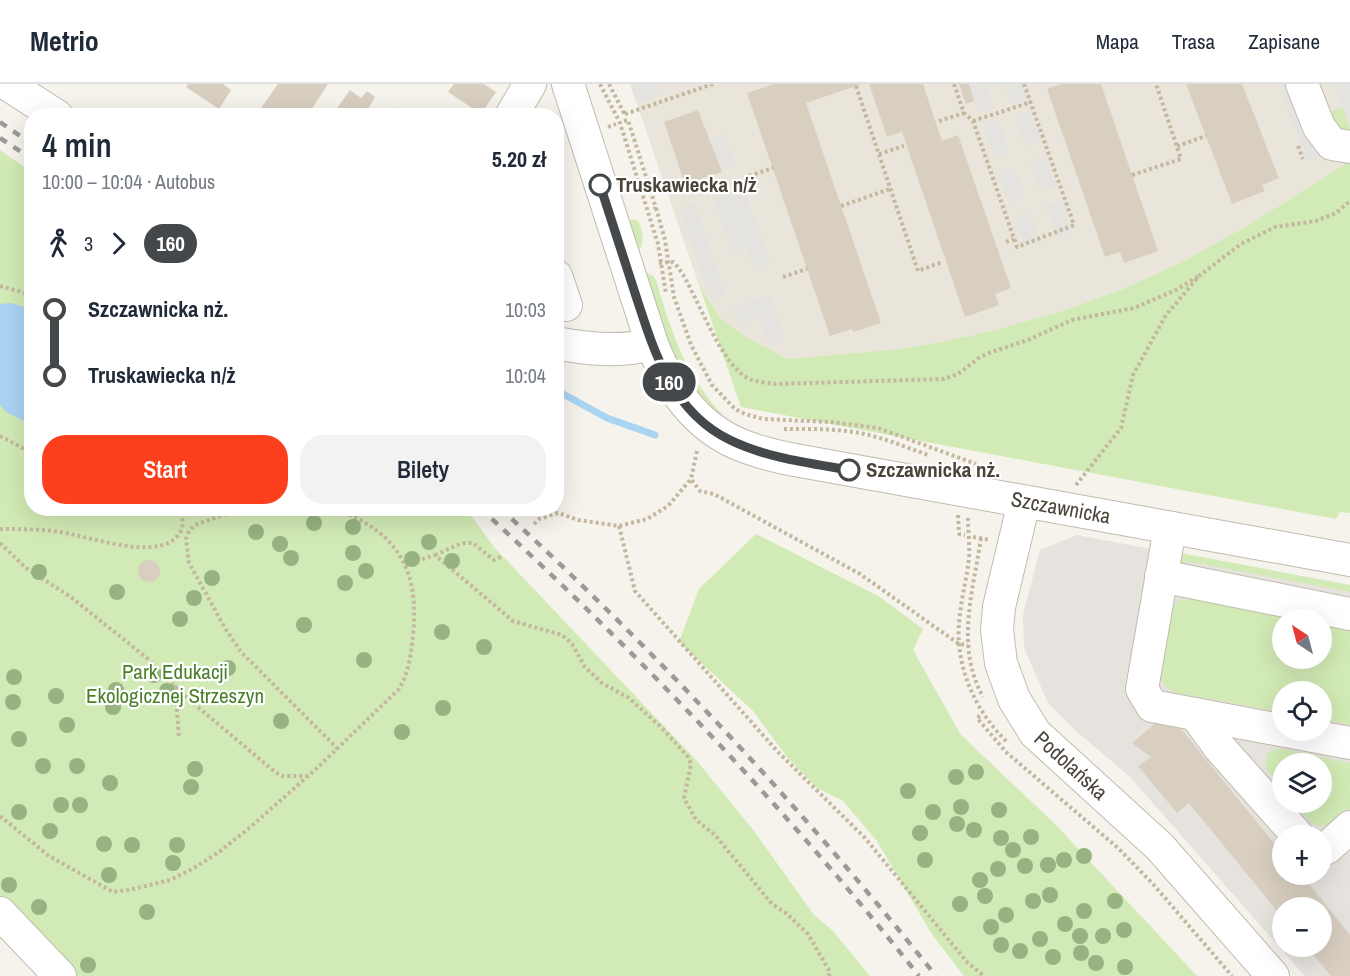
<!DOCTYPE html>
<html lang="pl">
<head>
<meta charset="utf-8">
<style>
  :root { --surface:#fff; --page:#f2f2f3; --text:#1f2937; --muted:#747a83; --line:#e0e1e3; --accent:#fc3f1d }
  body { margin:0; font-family:"Archivo Narrow",sans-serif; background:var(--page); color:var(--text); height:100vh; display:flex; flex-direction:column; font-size:22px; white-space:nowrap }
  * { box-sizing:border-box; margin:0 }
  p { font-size:20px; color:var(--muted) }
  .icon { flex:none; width:33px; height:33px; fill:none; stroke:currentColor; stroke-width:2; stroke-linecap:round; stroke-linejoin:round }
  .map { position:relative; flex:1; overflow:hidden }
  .drawer { position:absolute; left:24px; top:24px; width:540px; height:408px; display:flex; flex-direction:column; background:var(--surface); border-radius:24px; box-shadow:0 6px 24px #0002 }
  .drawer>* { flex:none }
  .badge { padding:0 12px; border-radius:20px; font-size:21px; line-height:39px }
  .needle { width:39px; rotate:324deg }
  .tools { position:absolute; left:1272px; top:525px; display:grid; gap:12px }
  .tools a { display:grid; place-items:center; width:60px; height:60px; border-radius:50%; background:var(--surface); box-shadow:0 6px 24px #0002; font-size:30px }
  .map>.badge { position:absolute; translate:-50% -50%; box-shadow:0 0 0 3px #fff }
  .legs { display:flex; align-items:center; gap:9px; height:66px; padding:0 18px; font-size:20px }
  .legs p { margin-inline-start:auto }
  .head { display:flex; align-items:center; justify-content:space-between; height:102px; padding:0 18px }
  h1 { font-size:33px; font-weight:600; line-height:45px }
  .button { display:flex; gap:12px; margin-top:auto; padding:12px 18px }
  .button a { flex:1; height:69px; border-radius:24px; background:var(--accent); color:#fff; font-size:24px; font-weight:600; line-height:69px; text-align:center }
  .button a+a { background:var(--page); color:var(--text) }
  ul { padding:0 18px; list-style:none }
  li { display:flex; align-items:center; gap:21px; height:66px; font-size:22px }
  li i { display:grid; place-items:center; width:9px; height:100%; margin:0 8px; background:currentColor }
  li i::after { content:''; width:15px; height:15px; margin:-8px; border:4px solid; border-radius:50%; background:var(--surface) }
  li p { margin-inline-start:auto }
  li:first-child i { background:linear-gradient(#0000 50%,currentColor 0) }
  li:last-child i { background:linear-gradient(currentColor 50%,#0000 0) }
  header { display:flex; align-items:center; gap:36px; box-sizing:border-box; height:84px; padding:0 30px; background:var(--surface); border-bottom:2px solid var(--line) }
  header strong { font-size:28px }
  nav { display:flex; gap:33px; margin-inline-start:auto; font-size:21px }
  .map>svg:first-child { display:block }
  .residential { fill:#eae5da }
  .industrial { fill:#e6e2dd; fill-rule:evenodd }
  .green { fill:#d2eab5 }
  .parking { fill:#e5e3e0 }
  .water { fill:#a9d4f2 }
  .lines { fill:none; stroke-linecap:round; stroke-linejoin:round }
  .stream { stroke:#a9d4f2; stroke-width:7 }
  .building { fill:#d8cfc1 }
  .minor-casing { stroke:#c2bbae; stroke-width:34 }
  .path { stroke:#c4b79f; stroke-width:4; stroke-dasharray:3 3; stroke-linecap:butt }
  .minor { stroke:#fff; stroke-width:32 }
  .rail { stroke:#9a9a9a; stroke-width:4.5; stroke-dasharray:8 8; stroke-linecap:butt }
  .tree { fill:#97b381 }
  .line-1-casing { stroke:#fff; stroke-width:14 }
  .line-1 { stroke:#45484a; stroke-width:9 }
  .stop-1-dot { fill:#fff; stroke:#45484a; stroke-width:3 }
  .labels { text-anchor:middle; stroke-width:4.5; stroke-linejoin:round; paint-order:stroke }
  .stop-label { font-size:21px; font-weight:bold; fill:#4b4439; stroke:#fff; text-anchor:start }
  .street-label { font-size:21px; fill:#4b4439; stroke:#fff }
  .park-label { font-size:21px; fill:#4a7f2a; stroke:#fff }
</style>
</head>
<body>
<header>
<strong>Metrio</strong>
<nav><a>Mapa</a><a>Trasa</a><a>Zapisane</a></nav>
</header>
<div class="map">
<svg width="1350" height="892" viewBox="0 0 1350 892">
  <rect width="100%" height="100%" fill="#f6f3ec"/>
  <path class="residential" d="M 630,0 L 1350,0 L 1350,77 L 1252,139 L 1182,178 L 1123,205 L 1062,227 L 991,247 L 941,258 L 899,265 L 787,275 L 743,251 L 720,234 L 699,201 Z"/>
  <path class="industrial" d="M 1077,451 L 1350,503 L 1350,892 L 1305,892 L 1129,692 L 1075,646 L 1048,619 L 1024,564 L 1023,530 L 1040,466 ZM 1282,536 L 1322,536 L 1322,574 L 1282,574 ZM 1282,608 L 1322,608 L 1322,646 L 1282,646 ZM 1282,680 L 1322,680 L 1322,718 L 1282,718 ZM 1282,752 L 1322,752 L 1322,790 L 1282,790 ZM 1282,824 L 1322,824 L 1322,862 L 1282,862 Z"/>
  <path class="green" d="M 1342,23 L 1350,44 L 1350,52 L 1343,53 L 1325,31 Z
    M 0,66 L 31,88 L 32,424 L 463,425 L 473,434 L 494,463 L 697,677 L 754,747 L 814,831 L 833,847 L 870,892 L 73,892 L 0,815 Z
    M 1350,77 L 1350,429 L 1340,428 L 1336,435 L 741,323 L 699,201 L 720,234 L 743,251 L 787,275 L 899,265 L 941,258 L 991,247 L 1062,227 L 1123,205 L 1182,178 L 1252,139 Z
    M 634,135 L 639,138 C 642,149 646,157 638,167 L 623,138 Z
    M 645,188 L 653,192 L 656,196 C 674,257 686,294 732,341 L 713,329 L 677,286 Z
    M 756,450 L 880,513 L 923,545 L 913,566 L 961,651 L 1055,740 L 1197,892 L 964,892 L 931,849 L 877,757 L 843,717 L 817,704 L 787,673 L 753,627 L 679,558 L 699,505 Z
    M 1175,468 L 1350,501 L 1350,508 L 1186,477 L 1182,492 Z
    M 1193,515 L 1307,535 L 1282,536 L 1282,574 L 1322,574 L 1322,538 L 1350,543 L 1350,641 L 1322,635 L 1322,608 L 1282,608 L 1282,628 L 1172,608 L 1161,596 L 1156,585 L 1170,524 L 1180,516 Z
    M 1279,664 L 1350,679 L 1350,724 C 1341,734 1325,749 1311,738 C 1305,734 1300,724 1295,719 L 1322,718 L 1322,680 L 1282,680 L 1282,703 L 1266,684 L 1266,670 Z"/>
  <path class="parking" d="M 643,0 L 655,0 L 659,11 L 637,19 L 631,4 Z
    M 969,0 L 986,0 L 994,24 L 979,29 Z
    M 1004,0 L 1021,0 L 1027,15 L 1011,21 Z
    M 1278,0 L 1295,0 L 1323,71 L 1307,77 Z
    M 1333,0 L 1350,0 L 1350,44 L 1342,23 Z
    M 1030,26 L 1041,57 L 1025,62 L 1015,32 Z
    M 999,37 L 1009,68 L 994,73 L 983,43 Z
    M 725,50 L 736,80 L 721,85 L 710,55 Z
    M 1046,72 L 1057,102 L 1041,108 L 1030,77 Z
    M 1014,83 L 1025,113 L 1009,119 L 998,88 Z
    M 743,103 L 770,179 L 754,184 L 746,162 L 731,168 L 713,113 Z
    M 1061,116 L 1072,147 L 1057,153 L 1046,122 Z
    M 695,119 L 726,210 L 711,215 L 680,124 Z
    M 1030,128 L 1040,158 L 1024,163 L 1014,133 Z
    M 769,211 L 785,256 L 769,262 L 759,233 L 737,240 L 731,224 Z"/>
  <path class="water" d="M 11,219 L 31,225 L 31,341 L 6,328 L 0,321 L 0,220 Z"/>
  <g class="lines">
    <path class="stream" d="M 556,306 L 607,334 L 655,351"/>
  </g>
  <path class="building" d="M 188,0 L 223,0 L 231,6 L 219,25 L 186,3 Z
    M 278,0 L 328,0 L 307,32 L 266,32 L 259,27 Z
    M 454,0 L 484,0 L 496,8 L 481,30 L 448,8 Z
    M 774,0 L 862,0 L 806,19 L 881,239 L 853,248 L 852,245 L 830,252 L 747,9 Z
    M 869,0 L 923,0 L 942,57 L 958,51 L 1011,204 L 995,210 L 999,221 L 965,233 L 902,48 L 887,53 Z
    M 959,0 L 969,0 L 974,17 L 966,20 Z
    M 1061,0 L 1101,0 L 1158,167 L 1124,179 L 1120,168 L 1105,173 L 1047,5 Z
    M 1186,0 L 1242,0 L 1279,94 L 1262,101 L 1265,107 L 1232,120 Z
    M 350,6 L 361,14 L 367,7 L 375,13 L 364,32 L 341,32 L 335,27 Z
    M 395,23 L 408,32 L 389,32 Z
    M 698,26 L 722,88 L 685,100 L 664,38 Z
    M138 487a11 11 0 1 1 22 0a11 11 0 1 1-22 0Z
    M 1158,637 L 1182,646 L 1282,769 L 1282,790 L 1301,790 L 1350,851 L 1350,892 L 1331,892 L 1306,862 L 1322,862 L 1322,824 L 1282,824 L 1282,833 L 1189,719 L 1177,729 L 1138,682 L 1151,673 L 1132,659 Z"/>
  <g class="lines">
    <defs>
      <g id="minor">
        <path d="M 7,0 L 57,32"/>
        <path id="s1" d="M 568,0 L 652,260 C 670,306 698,346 746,363 C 762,369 779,373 795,376 L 1350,476"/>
        <path d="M 1302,0 L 1319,43 L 1332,60 L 1350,63"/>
        <path d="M 511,32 L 530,0"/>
        <path d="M 556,192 L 566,221"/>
        <path d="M 556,259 C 587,265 621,269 652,260"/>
        <path id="s2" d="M 1024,418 L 999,523 L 997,546 L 1001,579 L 1014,615 L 1035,649 L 1160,763 L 1273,892"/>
        <path d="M 1170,444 L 1142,605 L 1152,622 L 1350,659"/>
        <path d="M 1161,492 L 1350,530"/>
        <path d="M 1195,630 L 1220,664 L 1298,752"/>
        <path d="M 1322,766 L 1327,764 L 1350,743"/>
        <path d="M 0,829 L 60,892"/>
      </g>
    </defs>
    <use href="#minor" class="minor-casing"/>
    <path class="path" d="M 600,0 L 620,39 L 658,160 L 666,210
      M 609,0 L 625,31
      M 954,0 L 964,29 L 973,37 L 1017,163 L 1074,141 L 1024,0
      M 856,2 L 918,187 L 942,178
      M 625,30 L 713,0
      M 624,37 L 628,36 L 656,124 L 652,126
      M 939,37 L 964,29
      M 973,37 L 1031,18
      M 608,43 L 616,40
      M 1177,62 L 1206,52
      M 1298,62 L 1303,75
      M 879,70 L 904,62
      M 1132,91 L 1181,75 L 1156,0
      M 749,92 L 773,84
      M 841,122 L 890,105
      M 656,124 L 665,156 L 674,213 L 691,261 L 712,301 L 735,325 L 745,330 L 763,335 L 830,338 L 878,344 L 976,380
      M 1006,158 L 1014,155
      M 659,179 L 673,178 L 678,183 C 697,209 721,285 752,296 C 759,298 768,299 775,300 L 944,295 L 958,290 L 980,273 L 989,269 L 1028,256 L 1072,236 L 1134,224 L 1176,206 L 1199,192
      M 783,193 L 807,185
      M 0,202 L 32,211
      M 784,345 C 814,345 846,344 876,353 C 894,358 911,365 928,371
      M 0,352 L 32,369
      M 697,367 L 691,395 L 700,407 L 714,410 L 860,490 L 959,560 L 968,561
      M 1076,401 L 1121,344 L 1133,291 L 1166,231 L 1199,192 L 1241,160 L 1275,143 L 1316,137 L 1336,129 L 1350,117
      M 256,424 L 220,432 L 195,441 L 189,447 L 186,455 L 189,479 L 225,544 L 241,568 L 338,665
      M 958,431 L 959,450 L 965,451
      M 968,434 C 968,447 970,462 969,475 C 967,493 962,511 960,530 C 953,577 973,625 1007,658
      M 534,440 L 539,435 L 558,429 L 578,436 L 619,442 L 647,435 L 668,422 L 691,395
      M 619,442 L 635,507 L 777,667 L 865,754 L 967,878 L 984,892
      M 0,445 C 20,445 40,445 60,448 C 89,452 159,479 179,450 C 185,442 183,433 178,424
      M 973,453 L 990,456
      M 981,454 C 973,508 955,562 983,613
      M 0,459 L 26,484 L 71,513 L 148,575 L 180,608 L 275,688 L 282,692 L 309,692
      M 435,471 L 462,459 L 473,459 L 494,476 L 503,472
      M 405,481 L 435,471 L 513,537 L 562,551 L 572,560 L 585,583 L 602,599 L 629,614 L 662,644 L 688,673 L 691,680 L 684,714 L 696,736 L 715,751 L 772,820 L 786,829 L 808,850 L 830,888 L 829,892
      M 175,601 L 179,654
      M 980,632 L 977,634 L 1006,668 L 1118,764 L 1153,800 L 1232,892
      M 0,732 L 49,772 L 113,808 L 129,806 L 170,796 L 194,784 L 219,768 L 248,745 L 315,686 L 399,605 C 409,588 411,570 413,551 C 420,484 396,446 332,424"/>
    <use href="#minor" class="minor"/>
    <path class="rail" d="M 0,38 L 32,60
      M 0,54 L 32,75
      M 480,424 C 638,569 786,724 919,892
      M 500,424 C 658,569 803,725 936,892"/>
  </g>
  <g class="tree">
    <circle cx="314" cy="439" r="8"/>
    <circle cx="353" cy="443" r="8"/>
    <circle cx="256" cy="448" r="8"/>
    <circle cx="429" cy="458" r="8"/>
    <circle cx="280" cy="460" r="8"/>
    <circle cx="353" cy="469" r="8"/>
    <circle cx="291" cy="474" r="8"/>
    <circle cx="412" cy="475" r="8"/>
    <circle cx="452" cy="477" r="8"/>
    <circle cx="366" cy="487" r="8"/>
    <circle cx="39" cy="488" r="8"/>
    <circle cx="212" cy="494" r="8"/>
    <circle cx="345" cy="499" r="8"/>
    <circle cx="117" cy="508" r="8"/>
    <circle cx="194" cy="514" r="8"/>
    <circle cx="180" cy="535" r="8"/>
    <circle cx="304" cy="541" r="8"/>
    <circle cx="442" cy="548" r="8"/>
    <circle cx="484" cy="563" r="8"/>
    <circle cx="364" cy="576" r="8"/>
    <circle cx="228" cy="584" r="8"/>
    <circle cx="154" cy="591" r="8"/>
    <circle cx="14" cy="593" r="8"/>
    <circle cx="116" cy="606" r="8"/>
    <circle cx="167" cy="607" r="8"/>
    <circle cx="56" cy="612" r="8"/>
    <circle cx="13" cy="618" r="8"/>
    <circle cx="113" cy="623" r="8"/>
    <circle cx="443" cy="624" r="8"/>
    <circle cx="281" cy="637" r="8"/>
    <circle cx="67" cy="641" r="8"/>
    <circle cx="402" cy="648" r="8"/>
    <circle cx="19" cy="655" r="8"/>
    <circle cx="43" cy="682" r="8"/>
    <circle cx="77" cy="682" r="8"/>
    <circle cx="195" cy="685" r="8"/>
    <circle cx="976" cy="688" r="8"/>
    <circle cx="956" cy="693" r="8"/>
    <circle cx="110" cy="699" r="8"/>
    <circle cx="191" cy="703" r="8"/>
    <circle cx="908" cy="707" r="8"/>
    <circle cx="61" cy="721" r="8"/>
    <circle cx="80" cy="721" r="8"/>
    <circle cx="961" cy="723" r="8"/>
    <circle cx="999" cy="726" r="8"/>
    <circle cx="19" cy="728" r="8"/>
    <circle cx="933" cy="728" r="8"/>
    <circle cx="957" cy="740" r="8"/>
    <circle cx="974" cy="746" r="8"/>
    <circle cx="50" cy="747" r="8"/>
    <circle cx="920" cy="749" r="8"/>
    <circle cx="1031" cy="753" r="8"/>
    <circle cx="1001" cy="754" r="8"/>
    <circle cx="104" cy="760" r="8"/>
    <circle cx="132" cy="761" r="8"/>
    <circle cx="177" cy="761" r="8"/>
    <circle cx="1013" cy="766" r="8"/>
    <circle cx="1084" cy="772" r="8"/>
    <circle cx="925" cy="776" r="8"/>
    <circle cx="1064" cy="776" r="8"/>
    <circle cx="173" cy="779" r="8"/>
    <circle cx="1048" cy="781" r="8"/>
    <circle cx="1025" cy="782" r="8"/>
    <circle cx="998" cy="785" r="8"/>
    <circle cx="109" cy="791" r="8"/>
    <circle cx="980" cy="796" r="8"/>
    <circle cx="9" cy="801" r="8"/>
    <circle cx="1050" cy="811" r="8"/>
    <circle cx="985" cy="812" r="8"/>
    <circle cx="1033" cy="817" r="8"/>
    <circle cx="1115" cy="817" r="8"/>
    <circle cx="960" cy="820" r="8"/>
    <circle cx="39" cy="823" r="8"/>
    <circle cx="1084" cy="827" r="8"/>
    <circle cx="147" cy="828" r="8"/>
    <circle cx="1006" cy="831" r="8"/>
    <circle cx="1065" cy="840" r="8"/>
    <circle cx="991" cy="843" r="8"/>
    <circle cx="1124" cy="846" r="8"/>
    <circle cx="1080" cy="852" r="8"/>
    <circle cx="1103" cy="852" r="8"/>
    <circle cx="1040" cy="855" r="8"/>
    <circle cx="1001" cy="861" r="8"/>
    <circle cx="1020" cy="867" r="8"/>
    <circle cx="1081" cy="869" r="8"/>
    <circle cx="1053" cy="873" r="8"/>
    <circle cx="1096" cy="879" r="8"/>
    <circle cx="88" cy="881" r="8"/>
    <circle cx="1125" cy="883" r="8"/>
  </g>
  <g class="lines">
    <defs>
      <path id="line-1" d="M 600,101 C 611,136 623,171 634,206 C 653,264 670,327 730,356 C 767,374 809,379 849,386"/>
    </defs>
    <use href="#line-1" class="line-1-casing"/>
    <use href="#line-1" class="line-1"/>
  </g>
  <g class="stop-1-dot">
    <circle cx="600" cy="101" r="10"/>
    <circle cx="849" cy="386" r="10"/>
  </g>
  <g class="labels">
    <g class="stop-label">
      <text x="616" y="108">Truskawiecka n/ż</text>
      <text x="866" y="393">Szczawnicka nż.</text>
    </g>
    <g class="street-label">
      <text dy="7" stroke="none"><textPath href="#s1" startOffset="738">Szczawnicka</textPath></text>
      <text dy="7" stroke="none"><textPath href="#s2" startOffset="291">Podolańska</textPath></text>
    </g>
    <g class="park-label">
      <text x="175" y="595">Park Edukacji<tspan x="175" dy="24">Ekologicznej Strzeszyn</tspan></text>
    </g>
  </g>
</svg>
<div class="tools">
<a><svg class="needle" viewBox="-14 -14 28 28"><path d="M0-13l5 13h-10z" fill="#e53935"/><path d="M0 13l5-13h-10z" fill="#747a83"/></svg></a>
<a><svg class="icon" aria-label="locate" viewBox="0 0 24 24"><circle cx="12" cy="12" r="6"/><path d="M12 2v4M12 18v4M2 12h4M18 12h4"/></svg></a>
<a><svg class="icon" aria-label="layers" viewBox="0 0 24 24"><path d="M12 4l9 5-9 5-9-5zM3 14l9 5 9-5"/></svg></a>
<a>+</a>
<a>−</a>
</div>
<b class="badge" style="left:669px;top:298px;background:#45484a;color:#fff">160</b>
<section class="drawer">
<div class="head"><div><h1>4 min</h1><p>10:00 – 10:04 · Autobus</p></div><b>5.20 zł</b></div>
<div class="legs"><svg class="icon" aria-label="walk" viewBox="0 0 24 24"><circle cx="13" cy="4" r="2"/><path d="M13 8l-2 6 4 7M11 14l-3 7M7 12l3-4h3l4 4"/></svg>3<svg class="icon" aria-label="forward" viewBox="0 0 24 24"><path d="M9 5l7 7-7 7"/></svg><b class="badge" style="background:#45484a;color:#fff">160</b></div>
<ul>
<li><i style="color:#45484a"></i><b>Szczawnicka nż.</b><p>10:03</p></li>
<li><i style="color:#45484a"></i><b>Truskawiecka n/ż</b><p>10:04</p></li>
</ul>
<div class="button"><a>Start</a><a>Bilety</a></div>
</section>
</div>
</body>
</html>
